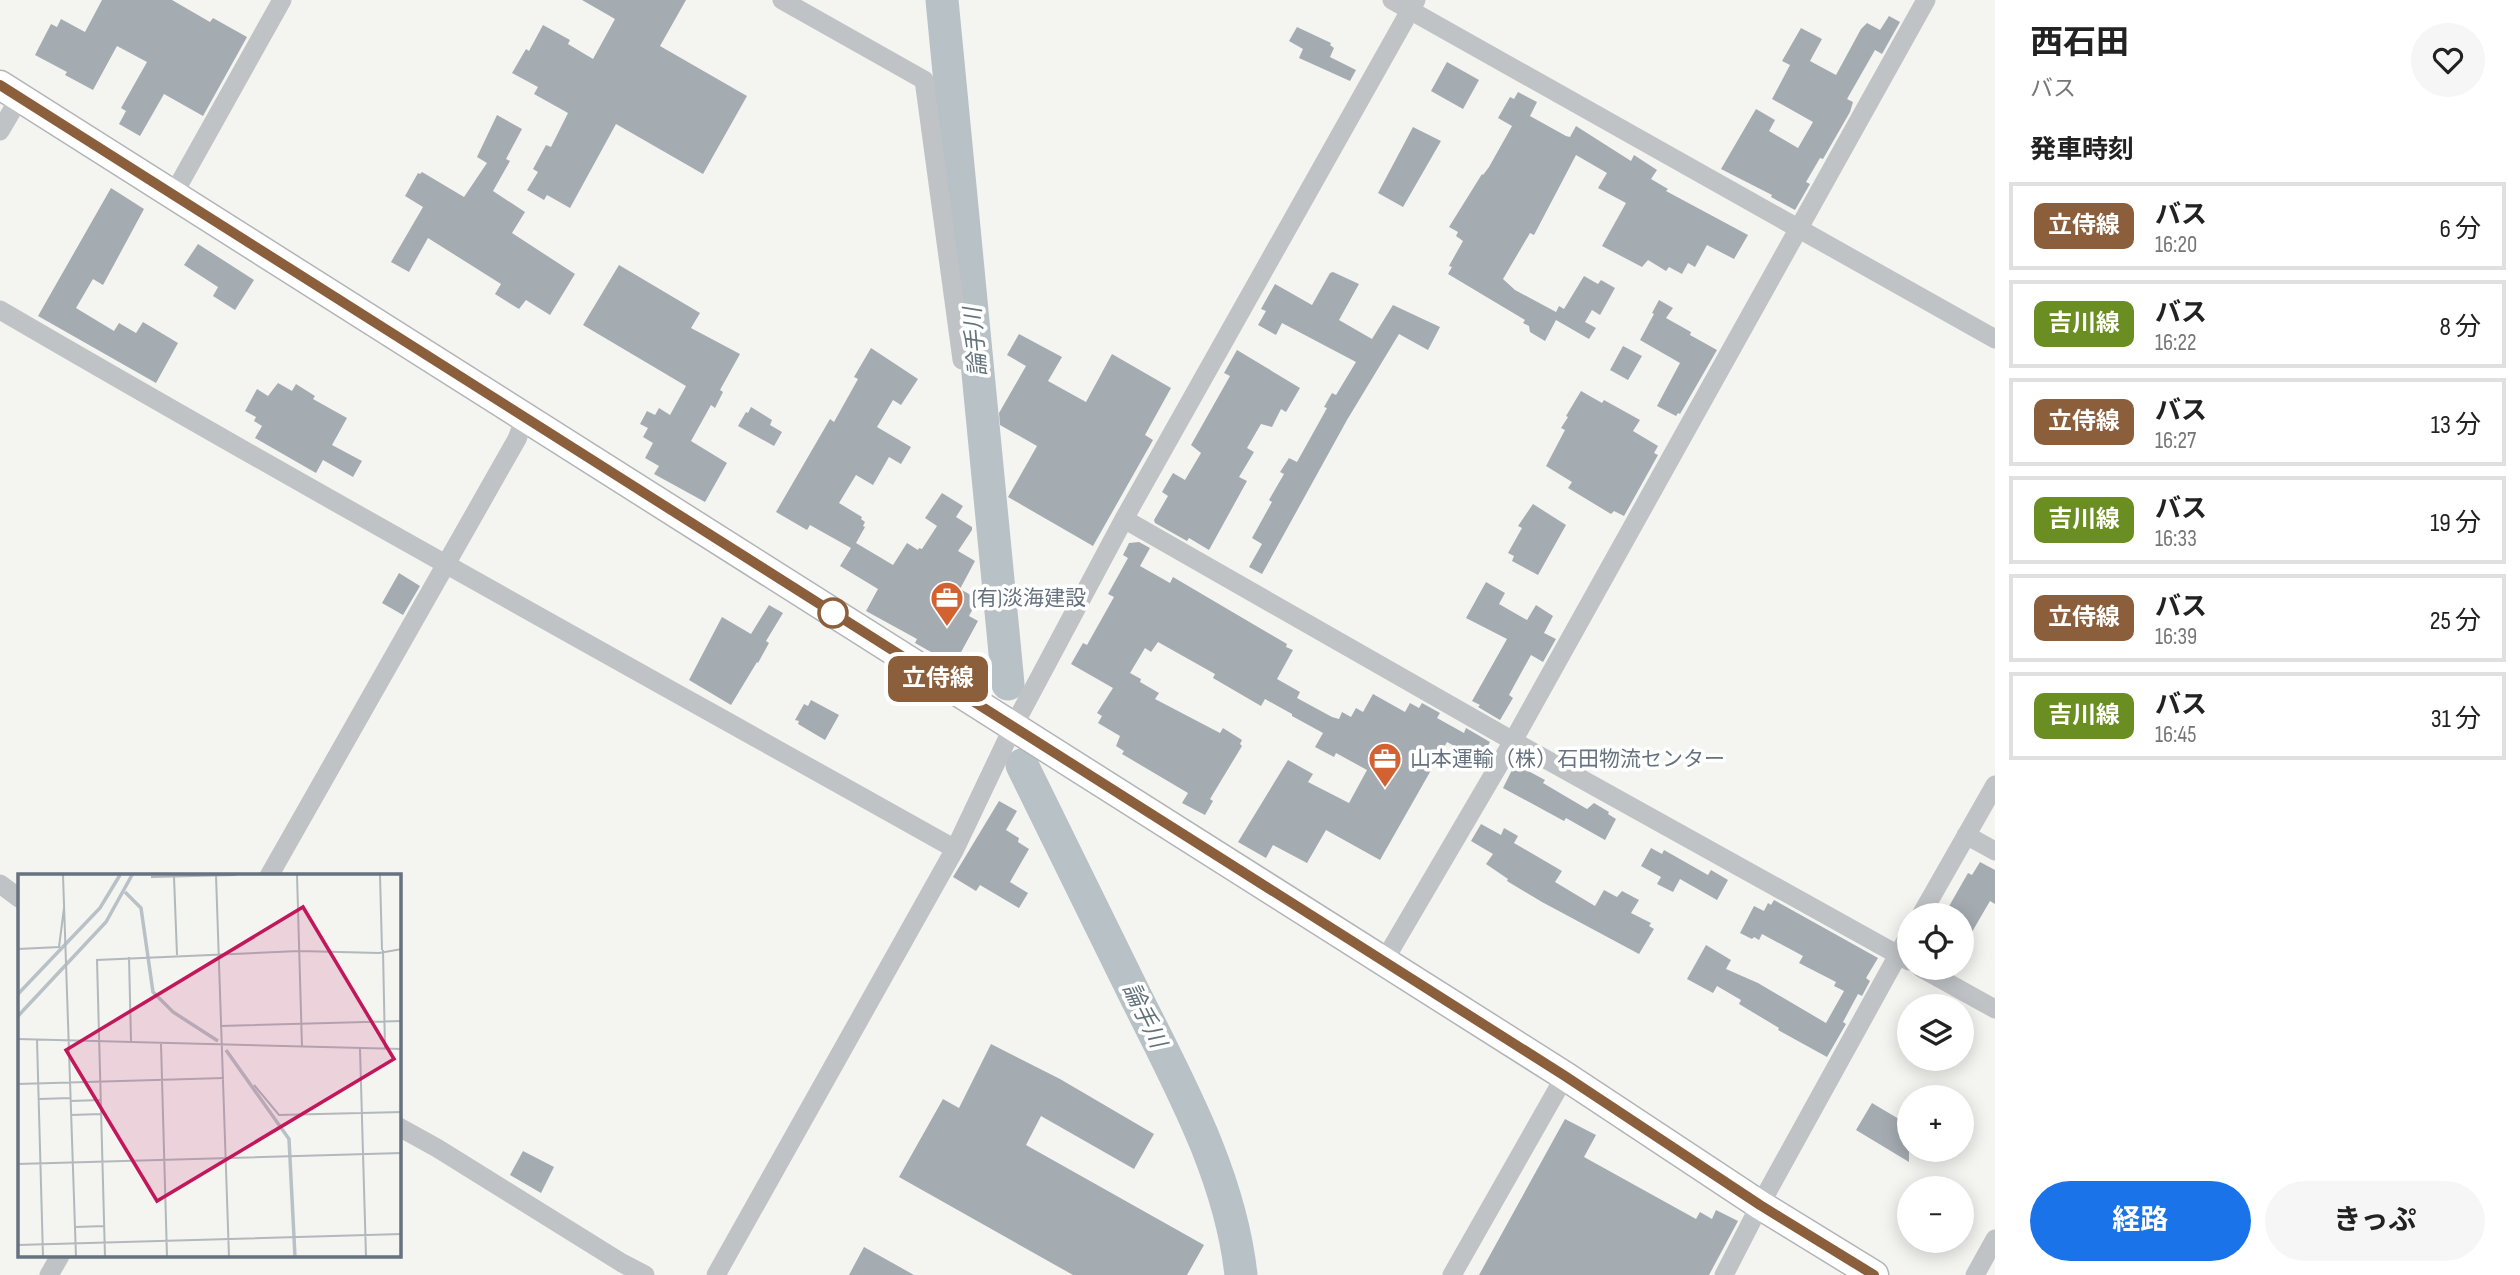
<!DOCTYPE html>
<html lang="ja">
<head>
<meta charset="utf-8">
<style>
  :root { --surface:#fff; --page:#f6f6f6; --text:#222; --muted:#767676; --line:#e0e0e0; --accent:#1a73e8 }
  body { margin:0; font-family:"Sofia Sans Condensed","Noto Sans JP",sans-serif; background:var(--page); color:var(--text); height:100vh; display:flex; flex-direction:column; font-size:26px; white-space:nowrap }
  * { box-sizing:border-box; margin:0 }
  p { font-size:23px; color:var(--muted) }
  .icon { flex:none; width:38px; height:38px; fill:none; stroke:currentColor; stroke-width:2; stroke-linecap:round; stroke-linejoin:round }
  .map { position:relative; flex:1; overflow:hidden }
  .side { display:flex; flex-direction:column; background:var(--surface); width:525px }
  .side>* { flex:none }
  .badge { padding:0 14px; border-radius:10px; font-size:24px; line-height:46px }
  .buttons { position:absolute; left:1897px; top:903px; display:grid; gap:14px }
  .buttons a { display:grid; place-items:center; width:77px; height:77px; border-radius:50%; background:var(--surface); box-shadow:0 4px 18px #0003; font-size:35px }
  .map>.badge { position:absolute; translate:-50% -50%; box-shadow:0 0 0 4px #fff }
  h2 { padding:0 35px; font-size:26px; line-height:63px }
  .round { display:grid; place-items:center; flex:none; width:74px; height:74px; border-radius:37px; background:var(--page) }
  .overview { display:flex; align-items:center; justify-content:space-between; height:119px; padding:0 35px }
  h1 { font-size:33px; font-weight:700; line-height:52px }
  .action { display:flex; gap:14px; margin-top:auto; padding:14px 35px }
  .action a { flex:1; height:80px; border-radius:42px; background:var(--accent); color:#fff; font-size:28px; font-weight:700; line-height:80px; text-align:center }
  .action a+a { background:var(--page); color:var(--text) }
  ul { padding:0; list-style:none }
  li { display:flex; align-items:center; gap:21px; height:88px; margin:0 14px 10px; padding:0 21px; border:4px solid var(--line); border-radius:0px }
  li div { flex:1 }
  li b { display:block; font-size:26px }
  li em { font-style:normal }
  li .badge { min-width:77px; font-weight:700; text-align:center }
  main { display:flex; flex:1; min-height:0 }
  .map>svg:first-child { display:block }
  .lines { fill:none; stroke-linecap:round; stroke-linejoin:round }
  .river { stroke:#b8c1c6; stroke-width:33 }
  .building { fill:#a5acb1 }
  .highway-casing { stroke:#b2b5b8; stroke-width:31 }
  .minor { stroke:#c0c3c6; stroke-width:19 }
  .highway { stroke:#fff; stroke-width:28 }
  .line-casing { stroke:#fff; stroke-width:16 }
  .line { stroke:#8b5e3c; stroke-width:10 }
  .stop-dot { fill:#fff; stroke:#8b5e3c; stroke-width:3.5 }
  .labels { text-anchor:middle; stroke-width:7; stroke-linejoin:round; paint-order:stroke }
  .poi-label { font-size:21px; fill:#66727f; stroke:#fff; text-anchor:start }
  .water-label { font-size:23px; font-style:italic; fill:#62737c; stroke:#fff }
  .inset-river { fill:none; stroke:#b8c1c6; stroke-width:3.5 }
  .inset-road { fill:none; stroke:#b2b8bc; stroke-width:2 }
  .view { fill:#c2185b; fill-opacity:0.15; stroke:#c2185b; stroke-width:3.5 }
  .inset-edge { fill:none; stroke:#66727f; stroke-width:3.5 }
</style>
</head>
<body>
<main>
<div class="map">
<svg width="1995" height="1275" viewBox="0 0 1995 1275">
  <rect width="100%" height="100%" fill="#f4f4f1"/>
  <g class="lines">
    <path class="river" d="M 942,0 L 1008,684
      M 1022,765 C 1059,840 1095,915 1132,989 C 1177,1080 1230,1173 1241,1275"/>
  </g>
  <path class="building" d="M 102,0 L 172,0 L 210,22 L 213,18 L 247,37 L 203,116 L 164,94 L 140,136 L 119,124 L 126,111 L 121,108 L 147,62 L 117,46 L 93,90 L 65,75 L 67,72 L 35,55 L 51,24 L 57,27 L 61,19 L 85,32 Z
    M 582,0 L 686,0 L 660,46 L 747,96 L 703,174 L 616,124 L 570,208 L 547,195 L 544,200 L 527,190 L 538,172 L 533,169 L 546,145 L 551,147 L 568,113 L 534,94 L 538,87 L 512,73 L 526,49 L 529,51 L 543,25 L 570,40 L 568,44 L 593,59 L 615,19 Z
    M 1889,16 L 1900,22 L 1882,54 L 1875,50 L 1847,99 L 1853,102 L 1850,112 L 1823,159 L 1820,158 L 1806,182 L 1810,184 L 1795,210 L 1771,197 L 1772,195 L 1721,169 L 1756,109 L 1775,120 L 1769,131 L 1798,148 L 1813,122 L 1772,99 L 1790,65 L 1782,61 L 1801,28 L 1822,39 L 1810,61 L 1836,75 L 1861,29 L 1867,23 L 1880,30 Z
    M 1297,27 L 1331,43 L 1330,45 L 1334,48 L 1330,57 L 1356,70 L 1350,81 L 1299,58 L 1303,49 L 1289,41 Z
    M 1447,62 L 1479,80 L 1463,109 L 1431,91 Z
    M 1518,92 L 1537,102 L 1530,116 L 1566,136 L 1570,137 L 1576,126 L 1631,161 L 1634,155 L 1657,170 L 1651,179 L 1668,189 L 1666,191 L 1748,235 L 1734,259 L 1707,245 L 1695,267 L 1688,263 L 1682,274 L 1669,267 L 1666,271 L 1648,260 L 1642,267 L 1602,246 L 1626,203 L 1598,188 L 1607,173 L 1576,155 L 1534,235 L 1530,233 L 1503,279 L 1515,290 L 1556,312 L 1559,306 L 1564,309 L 1584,276 L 1598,284 L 1601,280 L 1615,288 L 1600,315 L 1592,310 L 1585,322 L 1596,328 L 1589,339 L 1556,320 L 1545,341 L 1530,332 L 1529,326 L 1523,323 L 1525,320 L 1448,274 L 1452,267 L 1449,266 L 1463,241 L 1456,236 L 1458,232 L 1449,227 L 1482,174 L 1483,175 L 1489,167 L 1512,126 L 1498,118 L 1510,97 L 1514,99 Z
    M 497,115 L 522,129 L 506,159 L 510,161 L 493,191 L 525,212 L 512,233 L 575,274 L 550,315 L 526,300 L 519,309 L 495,294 L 501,284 L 428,238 L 409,272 L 391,262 L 423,207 L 405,196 L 418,173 L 420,174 L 422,172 L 464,197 L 487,163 L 477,157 Z
    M 1413,127 L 1441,141 L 1403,207 L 1378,193 Z
    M 111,188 L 144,209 L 103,285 L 93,279 L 76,308 L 114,331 L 119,323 L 136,333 L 143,322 L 178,343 L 156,383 L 38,316 Z
    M 198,244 L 254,280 L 235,310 L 213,296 L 218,287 L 184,265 Z
    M 619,265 L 700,313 L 691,328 L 740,354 L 720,390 L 723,392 L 715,408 L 711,405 L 691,441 L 727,463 L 705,502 L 654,474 L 659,466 L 645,458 L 653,443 L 643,437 L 648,428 L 640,424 L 647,411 L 655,415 L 659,408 L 670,415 L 686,386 L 583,325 Z
    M 1333,272 L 1359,284 L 1339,320 L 1372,339 L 1393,305 L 1440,327 L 1428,350 L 1399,334 L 1347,420 L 1262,574 L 1249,567 L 1262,544 L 1252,538 L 1272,502 L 1269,500 L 1284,474 L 1280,472 L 1289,458 L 1297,462 L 1327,408 L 1324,407 L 1332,393 L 1336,395 L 1356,362 L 1282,323 L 1276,335 L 1258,325 L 1266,311 L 1261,309 L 1275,284 L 1312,305 L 1330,273 Z
    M 1659,300 L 1673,308 L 1666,318 L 1691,332 L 1690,335 L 1717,350 L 1680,414 L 1678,413 L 1676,416 L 1657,406 L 1680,363 L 1640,340 L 1654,314 L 1652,313 Z
    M 1019,334 L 1062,357 L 1048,381 L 1086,402 L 1112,354 L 1171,388 L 1145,435 L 1153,440 L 1093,546 L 1008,497 L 1037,446 L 1000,425 L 999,413 L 1026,366 L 1007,355 Z
    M 1623,346 L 1642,356 L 1628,380 L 1610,370 Z
    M 871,348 L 918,379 L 901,405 L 893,400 L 877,427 L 911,447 L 901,464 L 889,457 L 873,485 L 856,475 L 839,503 L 862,517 L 861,519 L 865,522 L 863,526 L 865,527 L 856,543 L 893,565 L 907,543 L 918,550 L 919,548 L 922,549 L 937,526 L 925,518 L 942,493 L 963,506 L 956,517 L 972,527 L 972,530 L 958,551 L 975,561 L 960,589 L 978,599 L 969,616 L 978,621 L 954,665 L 915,643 L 917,639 L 866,611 L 878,589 L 840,566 L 851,548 L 810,525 L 807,530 L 776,512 L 830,419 L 834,422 L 858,379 L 854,377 Z
    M 1237,350 L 1300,388 L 1286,412 L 1281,409 L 1272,427 L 1261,424 L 1247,448 L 1254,452 L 1239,477 L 1247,481 L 1209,550 L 1189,538 L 1187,541 L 1155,523 L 1154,520 L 1168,496 L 1162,492 L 1173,473 L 1185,480 L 1201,453 L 1191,445 L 1230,376 L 1224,373 Z
    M 278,383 L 292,391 L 296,384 L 315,396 L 313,399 L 347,418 L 332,445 L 362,461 L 353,477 L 323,460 L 316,473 L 255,438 L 262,426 L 254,421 L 256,417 L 245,411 L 257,389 L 268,396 Z
    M 1581,391 L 1602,403 L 1604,400 L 1640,420 L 1633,431 L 1658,446 L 1654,453 L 1658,455 L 1624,516 L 1614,511 L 1611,514 L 1568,488 L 1572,482 L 1546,466 L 1565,430 L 1561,428 L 1568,417 L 1566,416 Z
    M 751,407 L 772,420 L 770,425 L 782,432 L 774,446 L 738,426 L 746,412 L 748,413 Z
    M 1533,504 L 1566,525 L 1538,575 L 1512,561 L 1514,556 L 1508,553 L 1522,528 L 1518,526 Z
    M 1139,542 L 1150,548 L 1140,566 L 1170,583 L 1173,577 L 1287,644 L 1286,647 L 1293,650 L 1277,679 L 1300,692 L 1297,698 L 1332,717 L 1339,719 L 1342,712 L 1351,717 L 1356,708 L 1363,712 L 1373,694 L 1405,712 L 1410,703 L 1419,708 L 1422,703 L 1440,713 L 1437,718 L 1464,733 L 1466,728 L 1490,742 L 1480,760 L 1447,742 L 1380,860 L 1326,830 L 1307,863 L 1273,845 L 1266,858 L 1238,842 L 1288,760 L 1313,774 L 1308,782 L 1349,803 L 1367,770 L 1336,753 L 1334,757 L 1315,747 L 1323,733 L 1292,716 L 1292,714 L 1265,699 L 1261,706 L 1213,678 L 1215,674 L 1158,642 L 1151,652 L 1145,648 L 1130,673 L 1141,679 L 1140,682 L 1159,693 L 1155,699 L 1220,733 L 1223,728 L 1242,740 L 1240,744 L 1242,746 L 1210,799 L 1213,801 L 1205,815 L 1182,803 L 1188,793 L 1122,754 L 1124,751 L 1116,746 L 1120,736 L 1098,723 L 1102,716 L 1097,713 L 1113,688 L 1071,664 L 1083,643 L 1087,645 L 1114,597 L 1108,594 L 1128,558 L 1123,555 L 1129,543 Z
    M 399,573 L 420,586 L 403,615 L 382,603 Z
    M 1486,582 L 1505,593 L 1499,604 L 1527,620 L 1536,605 L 1553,616 L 1544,633 L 1556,639 L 1543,662 L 1531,655 L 1509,695 L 1513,698 L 1500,720 L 1478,707 L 1480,705 L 1472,701 L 1507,639 L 1466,618 Z
    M 769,605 L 783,613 L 766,641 L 769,643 L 758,663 L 757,662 L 731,705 L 689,680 L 722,617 L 751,634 Z
    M 811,700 L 839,715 L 825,740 L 798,724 L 799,721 L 795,720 L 804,704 L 808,706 Z
    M 1515,764 L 1545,780 L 1543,783 L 1587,809 L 1594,803 L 1609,812 L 1608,814 L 1616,819 L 1605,840 L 1566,818 L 1564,821 L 1503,788 Z
    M 999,801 L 1017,811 L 1006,830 L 1019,838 L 1018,842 L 1029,849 L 1010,882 L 1028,893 L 1019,908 L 980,885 L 976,891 L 953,877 Z
    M 1481,824 L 1501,835 L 1504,828 L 1518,836 L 1514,843 L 1562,871 L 1555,882 L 1595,906 L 1604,890 L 1617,897 L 1622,891 L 1639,900 L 1631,913 L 1651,923 L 1649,926 L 1654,929 L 1639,954 L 1542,902 L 1507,881 L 1508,879 L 1486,864 L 1493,854 L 1471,841 Z
    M 1651,848 L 1662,854 L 1664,850 L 1708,875 L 1711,870 L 1728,880 L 1717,900 L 1680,879 L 1673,892 L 1657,884 L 1661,877 L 1641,866 Z
    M 1980,862 L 1995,870 L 1995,904 L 1990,901 L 1962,949 L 1962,915 L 1944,915 L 1968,873 L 1972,875 Z
    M 1774,900 L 1878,958 L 1866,978 L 1870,981 L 1862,996 L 1858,994 L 1843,1022 L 1846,1024 L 1827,1057 L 1778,1030 L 1779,1028 L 1739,1004 L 1741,1000 L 1717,986 L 1713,993 L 1687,979 L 1706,945 L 1731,960 L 1726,969 L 1758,983 L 1826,1023 L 1844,991 L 1834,986 L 1836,982 L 1799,963 L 1803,956 L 1762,934 L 1759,940 L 1754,937 L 1752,939 L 1740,933 L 1754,906 L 1764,911 L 1768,903 L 1771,905 Z
    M 991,1044 L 1060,1079 L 1154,1134 L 1134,1169 L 1041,1116 L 1026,1145 L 1204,1245 L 1187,1275 L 1073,1275 L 899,1177 L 943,1099 L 959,1108 Z
    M 1872,1103 L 1909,1125 L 1909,1162 L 1856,1130 Z
    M 1565,1119 L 1596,1135 L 1584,1157 L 1696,1219 L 1700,1212 L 1712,1219 L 1716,1210 L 1738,1221 L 1709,1275 L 1479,1275 Z
    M 523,1151 L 554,1167 L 541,1193 L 510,1175 Z
    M 864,1247 L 914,1275 L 849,1275 Z"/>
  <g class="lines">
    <defs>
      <path id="highway" d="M 0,85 L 1565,1076 L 1760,1205 L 1874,1275"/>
    </defs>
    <use href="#highway" class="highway-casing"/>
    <path class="minor" d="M 782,0 L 924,80 L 962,360
      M 1392,0 L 1995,339
      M 0,131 L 20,97
      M 173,195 L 282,0
      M 0,310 C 316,494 636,670 955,849
      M 1124,519 L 1513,741 L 1909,961
      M 1966,835 L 1995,851
      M 269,876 L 517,439 L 525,418
      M 0,884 L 19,898
      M 1921,915 L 1995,785
      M 1384,961 L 1513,741 L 1926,0
      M 1921,968 L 1995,1009
      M 399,1127 L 437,1148 L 622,1263 L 645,1275
      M 49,1275 L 60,1256
      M 716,1275 L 955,849 L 1013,727 L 1124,519 L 1416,0
      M 1452,1275 L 1565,1076
      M 1724,1275 L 1760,1205 L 1909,935
      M 1975,1275 L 1995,1239"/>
    <use href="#highway" class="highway"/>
  </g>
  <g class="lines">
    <defs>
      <path id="line" d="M 0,85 L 1565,1076 L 1760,1205 L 1874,1275"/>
    </defs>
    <use href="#line" class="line-casing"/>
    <use href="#line" class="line"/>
  </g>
  <defs>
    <symbol id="office-pin" viewBox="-11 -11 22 30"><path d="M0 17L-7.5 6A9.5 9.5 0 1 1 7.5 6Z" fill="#d36232" stroke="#fff"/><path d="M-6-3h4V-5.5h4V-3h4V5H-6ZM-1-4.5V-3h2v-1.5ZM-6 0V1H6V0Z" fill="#fff"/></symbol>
  </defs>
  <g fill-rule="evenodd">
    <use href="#office-pin" x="928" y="579" width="38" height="52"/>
    <use href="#office-pin" x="1366" y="740" width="38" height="52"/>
  </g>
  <circle class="stop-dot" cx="833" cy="613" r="14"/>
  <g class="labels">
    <g class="poi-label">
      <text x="972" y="605">(有)淡海建設</text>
      <text x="1410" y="766">山本運輸（株）石田物流センター</text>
    </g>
    <g class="water-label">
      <text transform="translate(975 342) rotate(-95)" y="8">論手川</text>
      <text transform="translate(1145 1015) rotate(64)" y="8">論手川</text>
    </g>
  </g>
  <g transform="translate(18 874)">
    <rect width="383" height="383" fill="#f4f4f1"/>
    <path class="inset-river" d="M 107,18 L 123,34 L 135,118 L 155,138 L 200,167M 0,120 L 82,34 L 102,1M 0,142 L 88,48 L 114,1M 208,176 L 271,265 L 277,383"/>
    <path class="inset-road" d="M 45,1 L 58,383M 198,1 L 211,383M 279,1 L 284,173M 362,1 L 364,76M 133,3 L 218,1M 156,3 L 159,81M 0,75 L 41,73 L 46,34M 365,76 L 367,175M 111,83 L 113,167M 202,152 L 384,147M 0,165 L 384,175M 19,166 L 25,383M 143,170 L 149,383M 342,175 L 348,383M 0,210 L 206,204M 236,211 L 261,241 L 384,238M 21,225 L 52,224M 52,227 L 83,226M 53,241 L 83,240M 0,290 L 384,279M 57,353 L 87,352M 0,371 L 384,360M 87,383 L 79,86 L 281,77 L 361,79 L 384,75"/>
    <path class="view" d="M 285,33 L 376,185 L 139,327 L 48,176 Z"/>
    <rect width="383" height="383" class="inset-edge"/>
  </g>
</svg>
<div class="buttons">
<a><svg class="icon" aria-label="locate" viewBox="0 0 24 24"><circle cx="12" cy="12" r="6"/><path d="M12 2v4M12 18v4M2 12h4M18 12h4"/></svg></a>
<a><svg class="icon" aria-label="layers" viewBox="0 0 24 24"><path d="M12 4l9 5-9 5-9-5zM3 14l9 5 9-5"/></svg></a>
<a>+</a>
<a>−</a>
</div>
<b class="badge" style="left:938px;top:679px;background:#8b5e3c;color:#fff">立侍線</b>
</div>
<section class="side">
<div class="overview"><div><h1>西石田</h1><p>バス</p></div><a class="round"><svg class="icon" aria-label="heart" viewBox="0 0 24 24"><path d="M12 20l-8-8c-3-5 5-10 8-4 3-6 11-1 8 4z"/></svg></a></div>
<h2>発車時刻</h2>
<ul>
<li><span class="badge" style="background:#8b5e3c;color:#fff">立侍線</span><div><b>バス</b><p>16:20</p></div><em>6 分</em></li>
<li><span class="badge" style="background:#6b8e23;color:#fff">吉川線</span><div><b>バス</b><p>16:22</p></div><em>8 分</em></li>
<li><span class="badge" style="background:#8b5e3c;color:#fff">立侍線</span><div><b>バス</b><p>16:27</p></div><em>13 分</em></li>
<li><span class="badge" style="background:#6b8e23;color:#fff">吉川線</span><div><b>バス</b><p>16:33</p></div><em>19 分</em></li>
<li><span class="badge" style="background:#8b5e3c;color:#fff">立侍線</span><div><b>バス</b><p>16:39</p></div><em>25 分</em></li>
<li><span class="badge" style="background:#6b8e23;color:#fff">吉川線</span><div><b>バス</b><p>16:45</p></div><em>31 分</em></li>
</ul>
<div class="action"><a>経路</a><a>きっぷ</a></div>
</section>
</main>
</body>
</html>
